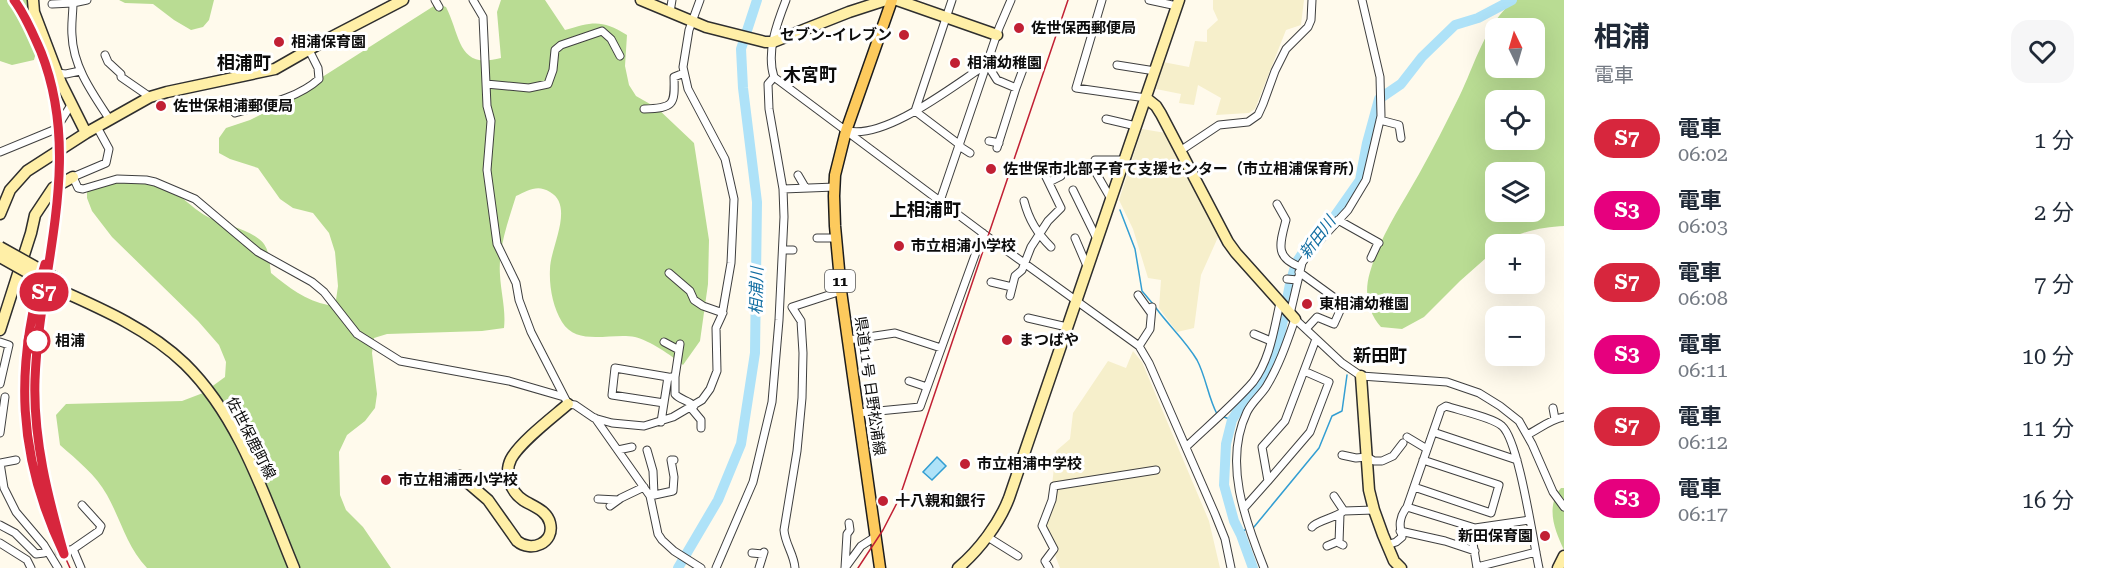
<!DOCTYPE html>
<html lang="ja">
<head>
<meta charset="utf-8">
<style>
  :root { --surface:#fff; --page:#f6f6f7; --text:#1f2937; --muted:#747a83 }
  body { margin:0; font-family:"Roboto Serif","Noto Sans JP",serif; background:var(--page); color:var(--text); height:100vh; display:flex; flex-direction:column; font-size:22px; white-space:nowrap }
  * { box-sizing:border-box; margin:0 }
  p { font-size:20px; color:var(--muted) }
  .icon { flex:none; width:33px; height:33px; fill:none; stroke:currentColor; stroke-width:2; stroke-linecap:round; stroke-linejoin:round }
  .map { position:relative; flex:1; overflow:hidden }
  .drawer { display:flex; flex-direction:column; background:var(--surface); width:540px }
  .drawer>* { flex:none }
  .badge { padding:0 12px; border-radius:20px; font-size:21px; line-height:39px }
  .needle { width:39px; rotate:355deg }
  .buttons { position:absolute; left:1485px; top:18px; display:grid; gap:12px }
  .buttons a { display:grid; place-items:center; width:60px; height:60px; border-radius:12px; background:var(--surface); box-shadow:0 6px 24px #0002; font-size:30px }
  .map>.badge { position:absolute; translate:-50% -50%; box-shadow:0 0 0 3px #fff }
  .round { display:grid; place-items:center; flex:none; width:63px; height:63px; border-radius:18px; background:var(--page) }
  .head { display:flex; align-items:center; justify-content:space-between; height:102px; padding:0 30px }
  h1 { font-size:28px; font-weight:700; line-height:45px }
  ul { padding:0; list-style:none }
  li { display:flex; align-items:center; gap:18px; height:72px; padding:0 30px }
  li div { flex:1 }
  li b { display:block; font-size:22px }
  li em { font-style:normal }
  li .badge { min-width:66px; font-weight:700; text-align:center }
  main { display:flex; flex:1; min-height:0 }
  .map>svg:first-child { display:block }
  .farmland { fill:#f6efcb }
  .forest { fill:#b9dc93; fill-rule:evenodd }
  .water { fill:#aee2f8; stroke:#339ed2; stroke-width:1.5 }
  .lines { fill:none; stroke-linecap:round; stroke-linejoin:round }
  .stream { stroke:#339ed2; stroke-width:1.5 }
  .river { stroke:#aee2f8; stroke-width:10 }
  .street-tunnel { stroke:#dbd6ca; stroke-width:7; stroke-dasharray:7 3.5; stroke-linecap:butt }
  .street-casing { stroke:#3f3f3f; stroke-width:9 }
  .secondary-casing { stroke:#2e2e2e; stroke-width:13 }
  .primary-casing { stroke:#1d1d1d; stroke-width:13 }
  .street { stroke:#fff; stroke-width:7 }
  .secondary { stroke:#ffefa7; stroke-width:10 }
  .primary { stroke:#fdca5d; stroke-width:10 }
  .rail { stroke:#c12034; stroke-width:1.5 }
  .secondary-bridge-casing { stroke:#2e2e2e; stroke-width:13; stroke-linecap:butt }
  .secondary-bridge { stroke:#ffefa7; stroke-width:10 }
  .line-casing { stroke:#fff; stroke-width:14 }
  .line { stroke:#d7263d; stroke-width:9 }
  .poi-dot { fill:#c12034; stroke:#fff; stroke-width:2 }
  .stop-dot { fill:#fff; stroke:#d7263d; stroke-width:3 }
  .labels { text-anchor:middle; stroke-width:6; stroke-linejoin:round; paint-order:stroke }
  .shield { fill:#fff; stroke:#555; stroke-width:1.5 }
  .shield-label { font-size:14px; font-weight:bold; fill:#0c0c0c }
  .poi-label { font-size:15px; font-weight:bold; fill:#0c0c0c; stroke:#fff; text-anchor:start }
  .stop-label { font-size:15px; font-weight:bold; fill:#0c0c0c; stroke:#fff; text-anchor:start }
  .street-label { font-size:15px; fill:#0c0c0c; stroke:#fff }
  .water-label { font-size:16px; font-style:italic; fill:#126ea2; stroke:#fff }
  .quarter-label { font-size:18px; font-weight:bold; fill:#0c0c0c; stroke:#fff }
</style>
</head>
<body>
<main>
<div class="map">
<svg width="1564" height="568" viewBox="0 0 1564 568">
  <rect width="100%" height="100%" fill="#fffaec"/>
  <path class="farmland" d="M 1213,0 L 1304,0 L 1301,25 L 1286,30 L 1255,109 L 1249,113 L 1216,115 L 1221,98 L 1198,85 L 1194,105 L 1179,103 L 1181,94 L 1156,89 L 1163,62 L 1189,67 L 1195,41 L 1207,42 L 1207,30 L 1218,20 L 1213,9 Z
    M 1142,129 L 1166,133 L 1219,235 L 1201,275 L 1194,328 L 1177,332 L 1159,308 L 1161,280 L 1148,278 L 1133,229 L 1119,200 Z
    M 1133,351 L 1142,362 L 1209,521 L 1220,568 L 1060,568 L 1042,522 L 1052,485 L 1056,451 L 1070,439 L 1073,413 L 1108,361 L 1126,368 Z"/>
  <path class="forest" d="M 0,0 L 27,0 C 41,24 42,33 34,60 L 12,65 L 0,61 Z
    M 119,0 L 214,0 L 209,20 L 203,27 L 191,30 L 174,20 L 153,4 L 125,3 Z
    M 501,0 L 545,0 L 565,30 C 592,22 602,19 627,35 L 625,66 L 629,85 L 636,96 L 657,108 L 694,143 L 709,240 L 708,284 L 700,341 L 683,365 C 672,356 649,340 635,337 C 612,332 577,347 562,322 C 553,307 549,287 550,269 C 550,248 575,206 550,192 C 538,184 528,190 516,196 C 508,222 498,248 500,275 C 501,293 506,310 504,328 L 482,331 L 387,334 L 374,338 L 372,353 L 377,394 L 375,408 L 365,421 L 347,435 L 339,452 L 340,495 L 346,510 L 363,527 L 391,568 L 147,568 C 127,547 121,520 107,495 C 96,475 77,460 60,445 L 56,415 L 66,404 L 182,401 L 203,393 L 225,377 L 226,362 L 219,345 L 198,321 L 112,237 L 92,211 L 87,198 L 87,188 C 103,182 119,176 137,176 C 166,176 184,204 208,217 C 224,226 244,227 259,239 C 270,247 269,261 271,273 C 288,287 306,301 328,305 L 336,300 L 338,286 L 335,252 L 329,233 L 313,213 L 293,208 L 280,199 L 258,168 L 230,159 L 219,153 L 219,138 L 226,128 L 250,120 L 272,109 L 437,4 L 446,7 C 461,36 457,70 501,58 L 497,12 Z
    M 1515,0 L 1564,0 L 1564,226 C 1544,227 1518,231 1502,244 L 1496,244 L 1495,250 L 1460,281 L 1424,317 L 1402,329 L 1381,327 C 1367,311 1364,292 1370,272 C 1380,236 1401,206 1419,174 C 1433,149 1446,123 1459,97 C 1475,65 1485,23 1515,0 ZM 1496,28 L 1534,28 L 1534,68 L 1496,68 ZM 1496,100 L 1534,100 L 1534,140 L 1496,140 ZM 1496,172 L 1534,172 L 1534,212 L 1496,212 Z
    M 1561,488 L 1564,488 L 1564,550 C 1555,531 1545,507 1561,488 Z"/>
  <path class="water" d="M 937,457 L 946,466 L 932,480 L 923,472 Z"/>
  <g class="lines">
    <path class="stream" d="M 1120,210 L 1135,249 L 1142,291 L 1153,304
      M 1156,308 C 1169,326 1186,341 1197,360 C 1206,377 1208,397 1217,414
      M 1224,417 L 1232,420
      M 1254,527 L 1319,448 L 1332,416 L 1342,411 L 1347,375
      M 1240,532 L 1245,530"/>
    <path class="river" d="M 678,568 L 718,500 L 741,444 L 755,353 L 757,202 L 743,88 L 741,49 L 757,0
      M 1253,568 L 1241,535 L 1234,521 L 1224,485 L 1226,444 L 1232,420 L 1246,398 L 1262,380 L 1279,341 L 1290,284 L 1296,263 L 1306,248 L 1327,227 L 1360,180 L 1367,143 L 1379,99 L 1401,84 L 1422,57 L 1455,25 L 1478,18 L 1512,0"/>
    <path class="street-tunnel" d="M 44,553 L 67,551"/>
    <defs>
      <path id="street" d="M 87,0 L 73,3 C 73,13 71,25 72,35 C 73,67 93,94 110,120
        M 435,0 L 439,7
        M 473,0 L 483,17 L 487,106 L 491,121 L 487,170 L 497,244 L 516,283 L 519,300 L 531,332 L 568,404 L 575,405 L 594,418 L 612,423 L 644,426 L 673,417 L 702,400 L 710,389 L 717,371 L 716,328 L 722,315 L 731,263 L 734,199 L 725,159 L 688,89 L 683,67 L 689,30 L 700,0
        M 786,0 C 777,23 766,52 774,77 L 988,237 L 1139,346 L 1149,363 L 1215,514 L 1225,539 L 1231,568
        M 1102,0 L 1076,88 L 1146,98
        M 1149,0 L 1177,6
        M 52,4 L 73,3
        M 670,12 L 672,0
        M 105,55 L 108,62 L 121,74 L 121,77 L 150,97
        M 987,64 L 997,80 L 1016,88 L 1025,64
        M 1117,65 L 1155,71
        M 57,73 L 66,74 L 80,71
        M 486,84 L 529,88 L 548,84 L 553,70 L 555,50 L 561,45 L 602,31 L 611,39 L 620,56
        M 644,109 C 674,108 675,105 674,77 L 684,73
        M 915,111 L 952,0
        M 915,111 L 960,145
        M 235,113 C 263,105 297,99 319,79 L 318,68 L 309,50
        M 1106,119 L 1136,126
        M 1380,120 L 1399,125 L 1401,138
        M 97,127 L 109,149 L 106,163 L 73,177 L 78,188 L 83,189 L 117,179 L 146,180 L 155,182 L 195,199 L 258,252 L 312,282 L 324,292 L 357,334 L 400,361 L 509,381 L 564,397
        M 848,131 C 887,139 954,85 987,64
        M 989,141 L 999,143
        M 959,146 L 970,153
        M 997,148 L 1016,88
        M 1180,151 L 1219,125 L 1248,122 L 1258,115 L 1263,104 L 1275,71 L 1286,49 L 1308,27 L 1311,20 L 1312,0
        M 0,152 L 56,129 L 71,105
        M 1095,160 L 1124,160
        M 1092,166 L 1111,199
        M 798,175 L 805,187
        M 1049,182 L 1061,176
        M 783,189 L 835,187
        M 1073,190 L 1097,239
        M 940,201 L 999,28 L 1011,0
        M 1024,201 C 1029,220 1037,233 1051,247
        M 1277,204 L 1286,220 C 1280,243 1274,258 1301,267
        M 1338,220 L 1379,243
        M 817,238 L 836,238
        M 1075,238 L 1087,266
        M 783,250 L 793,250
        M 1371,258 L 1378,243
        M 1299,272 L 1343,304 L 1334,324 L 1317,317 L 1306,329
        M 669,273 L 690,291 L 694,300 L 703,306 L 723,313
        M 1287,279 L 1297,280
        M 991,282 L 1012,287
        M 1138,295 L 1151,313
        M 1010,296 L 1015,276 L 1022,270 L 1031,247 L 1048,221 L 1061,208 L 1046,177
        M 1290,314 L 1302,263 L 1311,250 L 1348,210 L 1366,180 L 1381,116 L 1380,77 L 1362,0
        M 1028,318 L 1067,327
        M 1254,334 L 1271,341
        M 848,340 L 895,333 L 941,348
        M 0,342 L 9,345 L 0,384
        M 664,342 L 679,350
        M 1139,346 L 1150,329 L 1152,307
        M 671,377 L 675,377 L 680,344
        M 675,377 L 675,394 C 680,400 688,400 694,406
        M 909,381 L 927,387
        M 691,408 L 701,420 L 701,428
        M 1553,408 L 1555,419
        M 858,413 L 920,407 L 983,233
        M 595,418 L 650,496 L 658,534 L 662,540 L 674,551 L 701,568
        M 661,422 L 668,377 L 615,368 L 612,395 L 664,403
        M 1433,432 L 1517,460
        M 0,433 L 5,397
        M 1527,435 C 1539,429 1551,419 1564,417
        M 1407,437 L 1427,449
        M 1186,447 C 1207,427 1235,403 1253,382 C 1270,360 1274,329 1280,303
        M 618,450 L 632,447
        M 647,450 L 653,471 L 654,495
        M 1342,455 L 1356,458 L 1367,457 L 1374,461 L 1382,461 L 1393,456 L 1403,443
        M 0,463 L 4,488 L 16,512 L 44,545 L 58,568
        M 0,463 L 16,460
        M 1268,481 L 1310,432 L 1329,382 L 1304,371
        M 1414,487 L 1491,513 L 1499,485 L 1423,460
        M 650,496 L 673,491 L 674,477 L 671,460 L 674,460
        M 1334,496 L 1344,511 L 1374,510
        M 598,499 L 618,500
        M 610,506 L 621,498 L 644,487
        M 1407,507 L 1475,528 L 1529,520
        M 1244,508 L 1268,481 L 1262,447 L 1285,421 L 1316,339
        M 1340,514 L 1339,543 L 1343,545
        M 0,525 L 15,533 L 36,554 L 44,553
        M 1312,527 C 1316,521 1335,518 1344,511
        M 1475,528 L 1472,537 L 1477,568
        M 1400,531 L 1445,541 L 1475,551
        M 986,536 L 1018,556
        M 0,543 L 27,560 L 31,568
        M 1387,545 L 1396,542 L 1402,537 C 1399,526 1399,517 1407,507 L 1441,409 L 1446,406 C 1458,410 1494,418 1502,426 C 1519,441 1533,541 1539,568
        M 1327,546 L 1339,541
        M 73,549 L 99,531 L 101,526 L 82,505
        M 67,551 L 73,549 L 81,568
        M 752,553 L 763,554
        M 1477,567 L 1536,552
        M 716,568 L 753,482 L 772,402 L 779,320 L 784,217 L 783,189 L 769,109 L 768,84 L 774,77
        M 759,568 L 764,552
        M 795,568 C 794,554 785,544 784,530 L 797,451 L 802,398 L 803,353 L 801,321 L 792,307 L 841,291
        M 845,568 L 847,534 L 850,530 L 849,523
        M 845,568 L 861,546 L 875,537
        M 1049,568 L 1045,561 L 1054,549 L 1042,526 L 1052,500 L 1054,486 L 1156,470
        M 1264,568 C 1245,520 1223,462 1247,412 C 1252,402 1260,396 1266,387 C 1279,366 1287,342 1295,319 L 1342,363 L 1361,376 L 1447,382 L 1479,393 L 1500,406 L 1519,421 L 1532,444 L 1553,492 L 1564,507"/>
      <path id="secondary" d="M 33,0 L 34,12 L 61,83 L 86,133
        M 641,0 L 706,27 L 765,42 L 773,42 L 849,12 L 886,0
        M 897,0 L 997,35
        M 1146,98 L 1156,106 L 1161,114 L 1228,242 L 1236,253 L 1295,319
        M 0,214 L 10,190 L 27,171 L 86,133 L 150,97 L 167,92 L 275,69 L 324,41 L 403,0
        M 55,288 C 100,308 149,329 185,364 C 240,418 265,498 294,568
        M 0,330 L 31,233 L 35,215 L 53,188 L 73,177
        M 1361,376 L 1369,490 L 1374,510 L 1383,535 L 1394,561 L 1401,568
        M 460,476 L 488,500 L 517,541 C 531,553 555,543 550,523 C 547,510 532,506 523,500 C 510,491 504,473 511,459 C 520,442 553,417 568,404
        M 958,568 C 979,550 999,524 1009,498 L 1179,0
        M 1558,568 L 1564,556"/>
      <path id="primary" d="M 880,568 L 841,291 L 835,226 L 834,196 L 835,175 L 846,131 L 892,0"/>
    </defs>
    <use href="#street" class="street-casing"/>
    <use href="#secondary" class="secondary-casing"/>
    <use href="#primary" class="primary-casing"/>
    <use href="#street" class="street"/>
    <use href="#secondary" class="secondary"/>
    <use href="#primary" class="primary"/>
    <path class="rail" d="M 14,0 C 26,16 33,34 41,52 C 84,161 39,269 35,380 C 33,439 48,497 64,554
      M 36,477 C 21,415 20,349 38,288
      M 61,548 L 70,568
      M 858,568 L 883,530 L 899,499 L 1068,0"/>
    <defs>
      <path id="secondary-bridge" d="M 0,247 L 59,280
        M 0,257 L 55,288"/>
    </defs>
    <use href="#secondary-bridge" class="secondary-bridge-casing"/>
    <use href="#secondary-bridge" class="secondary-bridge"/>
  </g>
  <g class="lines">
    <defs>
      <path id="line" d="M 14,0 C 26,16 33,34 41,52 C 84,161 39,269 35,380 C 33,439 48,497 64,554 C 17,456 14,367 45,264"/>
    </defs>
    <use href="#line" class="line-casing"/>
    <use href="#line" class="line"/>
  </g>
  <g class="poi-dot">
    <circle cx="1019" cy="28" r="6"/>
    <circle cx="904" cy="35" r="6"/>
    <circle cx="279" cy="42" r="6"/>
    <circle cx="955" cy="63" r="6"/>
    <circle cx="161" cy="106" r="6"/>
    <circle cx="991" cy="169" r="6"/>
    <circle cx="899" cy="246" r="6"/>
    <circle cx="1307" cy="304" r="6"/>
    <circle cx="1007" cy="340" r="6"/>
    <circle cx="965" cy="464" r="6"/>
    <circle cx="386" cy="480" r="6"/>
    <circle cx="883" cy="501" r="6"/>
    <circle cx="1545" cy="536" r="6"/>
  </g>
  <circle class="stop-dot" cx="37" cy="341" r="12"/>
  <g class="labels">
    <rect class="shield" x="825" y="270" width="30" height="22" rx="4.5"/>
    <g class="shield-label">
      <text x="840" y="286">11</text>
    </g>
    <g class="poi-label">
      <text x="1031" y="33">佐世保西郵便局</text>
      <text x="892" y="40" text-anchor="end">セブン-イレブン</text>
      <text x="291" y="47">相浦保育園</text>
      <text x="967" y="68">相浦幼稚園</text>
      <text x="173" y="111">佐世保相浦郵便局</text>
      <text x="1003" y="174">佐世保市北部子育て支援センター（市立相浦保育所）</text>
      <text x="911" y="251">市立相浦小学校</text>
      <text x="1319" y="309">東相浦幼稚園</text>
      <text x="1019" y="345">まつばや</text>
      <text x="977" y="469">市立相浦中学校</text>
      <text x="398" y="485">市立相浦西小学校</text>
      <text x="895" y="506">十八親和銀行</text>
      <text x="1533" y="541" text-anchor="end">新田保育園</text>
    </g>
    <g class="stop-label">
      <text x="55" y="346">相浦</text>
    </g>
    <g class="street-label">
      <text transform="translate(870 386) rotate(82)" y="5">県道11号 日野松浦線</text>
      <text transform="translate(251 438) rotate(63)" y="5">佐世保鹿町線</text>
    </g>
    <g class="water-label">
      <text transform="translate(1317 237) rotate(-53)" y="6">新田川</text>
      <text transform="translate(756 291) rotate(-89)" y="6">相浦川</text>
    </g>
    <g class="quarter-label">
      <text x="244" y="69">相浦町</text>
      <text x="810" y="81">木宮町</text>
      <text x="925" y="216">上相浦町</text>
      <text x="1380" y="362">新田町</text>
    </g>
  </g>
</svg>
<div class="buttons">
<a><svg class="needle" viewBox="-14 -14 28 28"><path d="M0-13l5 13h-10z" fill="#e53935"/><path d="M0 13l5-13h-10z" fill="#747a83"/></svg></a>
<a><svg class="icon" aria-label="locate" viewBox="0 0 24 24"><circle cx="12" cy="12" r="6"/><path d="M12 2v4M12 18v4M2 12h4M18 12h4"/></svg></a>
<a><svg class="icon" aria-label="layers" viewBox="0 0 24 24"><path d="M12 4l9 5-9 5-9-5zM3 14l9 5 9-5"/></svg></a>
<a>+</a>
<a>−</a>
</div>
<b class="badge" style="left:44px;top:292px;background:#d7263d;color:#fff">S7</b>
</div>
<section class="drawer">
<div class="head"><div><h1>相浦</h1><p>電車</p></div><a class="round"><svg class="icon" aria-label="heart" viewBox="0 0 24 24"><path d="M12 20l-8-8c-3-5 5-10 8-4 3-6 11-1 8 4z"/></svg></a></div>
<ul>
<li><span class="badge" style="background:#d7263d;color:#fff">S7</span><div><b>電車</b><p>06:02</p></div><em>1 分</em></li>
<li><span class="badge" style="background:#e6007e;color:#fff">S3</span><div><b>電車</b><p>06:03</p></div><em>2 分</em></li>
<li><span class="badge" style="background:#d7263d;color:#fff">S7</span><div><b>電車</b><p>06:08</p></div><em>7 分</em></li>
<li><span class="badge" style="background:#e6007e;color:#fff">S3</span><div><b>電車</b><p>06:11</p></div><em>10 分</em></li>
<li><span class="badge" style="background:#d7263d;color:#fff">S7</span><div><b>電車</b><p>06:12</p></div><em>11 分</em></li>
<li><span class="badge" style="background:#e6007e;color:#fff">S3</span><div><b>電車</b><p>06:17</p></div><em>16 分</em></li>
</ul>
</section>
</main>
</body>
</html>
